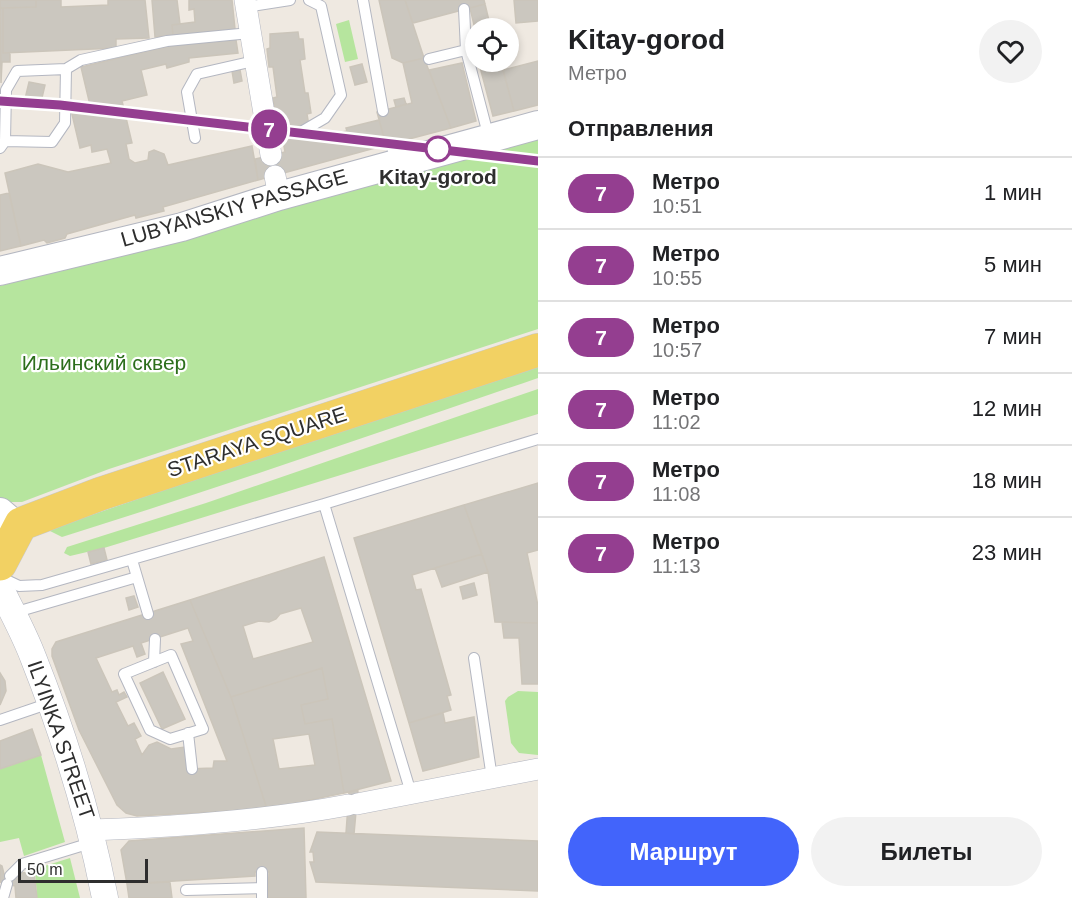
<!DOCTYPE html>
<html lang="ru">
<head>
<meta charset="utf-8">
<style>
  :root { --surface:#fff; --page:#f2f2f2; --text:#202124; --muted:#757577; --line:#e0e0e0; --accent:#4264fb }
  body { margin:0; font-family:Helvetica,sans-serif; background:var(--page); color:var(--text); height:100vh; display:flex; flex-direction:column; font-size:22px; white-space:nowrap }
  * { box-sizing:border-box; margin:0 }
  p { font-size:20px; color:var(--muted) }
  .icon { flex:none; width:33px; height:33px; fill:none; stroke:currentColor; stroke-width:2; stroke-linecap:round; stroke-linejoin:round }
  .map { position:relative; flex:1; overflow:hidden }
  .details { display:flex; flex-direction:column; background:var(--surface); width:534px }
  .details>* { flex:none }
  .badge { padding:0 12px; border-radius:20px; font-size:21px; line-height:39px }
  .buttons { position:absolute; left:465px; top:18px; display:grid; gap:12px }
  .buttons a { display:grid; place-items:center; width:54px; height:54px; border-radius:50%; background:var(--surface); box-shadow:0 3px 9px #0003; font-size:30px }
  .scale { position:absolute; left:18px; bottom:15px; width:130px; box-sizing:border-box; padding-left:6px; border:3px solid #2e2e2e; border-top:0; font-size:16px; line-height:21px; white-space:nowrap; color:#2e2e2e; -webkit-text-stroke:4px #fff; paint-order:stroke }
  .map>.badge { position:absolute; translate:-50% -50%; box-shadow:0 0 0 3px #fff }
  h2 { padding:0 30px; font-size:22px; line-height:54px }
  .round { display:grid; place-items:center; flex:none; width:63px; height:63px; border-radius:32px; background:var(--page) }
  .overview { display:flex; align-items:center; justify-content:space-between; height:102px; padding:0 30px }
  h1 { font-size:28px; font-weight:600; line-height:45px }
  .primary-button { display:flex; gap:12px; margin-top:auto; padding:12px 30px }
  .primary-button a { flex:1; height:69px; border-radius:36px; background:var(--accent); color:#fff; font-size:24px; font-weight:600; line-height:69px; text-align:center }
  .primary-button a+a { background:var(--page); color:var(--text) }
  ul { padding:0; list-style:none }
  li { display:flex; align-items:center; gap:18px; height:72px; padding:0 30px; border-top:2px solid var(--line) }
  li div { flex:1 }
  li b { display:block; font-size:22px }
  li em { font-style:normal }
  li .badge { min-width:66px; font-weight:700; text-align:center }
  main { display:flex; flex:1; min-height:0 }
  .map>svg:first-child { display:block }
  .green { fill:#b6e59e }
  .building { fill:#cbc7bf; stroke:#cbc5ba; stroke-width:1.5; fill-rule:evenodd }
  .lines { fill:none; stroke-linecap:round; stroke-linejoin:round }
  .service-casing { stroke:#b4b7c1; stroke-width:12 }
  .minor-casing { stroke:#b4b7c1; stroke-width:22 }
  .tertiary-casing { stroke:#b4b7c1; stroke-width:27 }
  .secondary-casing { stroke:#b4b7c1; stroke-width:30 }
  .primary-casing { stroke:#c9c9c9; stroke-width:34 }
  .service { stroke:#fff; stroke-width:10 }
  .minor { stroke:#fff; stroke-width:21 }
  .tertiary { stroke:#fff; stroke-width:26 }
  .secondary { stroke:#fff; stroke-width:28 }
  .primary { stroke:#f2d163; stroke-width:33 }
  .line-casing { stroke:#fff; stroke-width:14 }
  .line { stroke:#943e90; stroke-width:9 }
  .stop-dot { fill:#fff; stroke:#943e90; stroke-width:3 }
  .labels { text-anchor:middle; stroke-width:4.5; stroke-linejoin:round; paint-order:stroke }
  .stop-label { font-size:21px; font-weight:bold; fill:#2e2e2e; stroke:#fff }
  .street-label { font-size:21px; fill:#2e2e2e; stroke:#fff }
  .park-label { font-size:21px; fill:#2c6e1b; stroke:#fff }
</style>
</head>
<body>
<main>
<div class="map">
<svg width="538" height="898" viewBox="0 0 538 898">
  <rect width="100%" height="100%" fill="#efe9e1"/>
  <path class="green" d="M 349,20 L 358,59 L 345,62 L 336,24 Z
    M 538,137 L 538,329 L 109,469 L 22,502 L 9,502 L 0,497 L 0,286 Z
    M 538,361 L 538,378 C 380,432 222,487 62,537 L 48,530 Z
    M 538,389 L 538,414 L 104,548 L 70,556 L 64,553 L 67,547 L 206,503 Z
    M 518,691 L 538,692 L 538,755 L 519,753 L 511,743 L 505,701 L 508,697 Z
    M 41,755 L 65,842 L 24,856 L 19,838 L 0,842 L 0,769 Z
    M 70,858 L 80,898 L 37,898 L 35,869 Z"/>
  <path class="building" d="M 0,0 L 36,0 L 36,7 L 0,8 Z
    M 36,0 L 61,0 L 61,7 L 108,5 L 108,0 L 145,0 L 149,38 L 116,39 L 116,48 L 3,53 L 3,8 L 36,7 Z
    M 152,0 L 177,0 L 180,24 L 172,25 L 173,35 L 155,37 Z
    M 189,0 L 232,0 L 235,29 L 173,35 L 172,25 L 195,22 L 194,9 L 189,10 Z
    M 379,0 L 405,0 L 424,58 L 403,63 L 392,58 Z
    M 405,0 L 484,0 L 485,4 L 413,23 Z
    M 514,0 L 538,0 L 538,21 L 516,23 Z
    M 485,4 L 490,25 L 475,29 L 470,8 Z
    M 0,8 L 3,8 L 3,53 L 10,53 L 10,62 L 2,62 L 1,83 Z
    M 298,32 L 299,39 L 303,39 L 305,59 L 300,60 L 305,93 L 308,93 L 311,113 L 307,114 L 309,126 L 300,128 L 303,140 L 347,131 L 346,128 L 379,120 L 386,145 L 258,180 L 255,159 L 285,152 L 279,117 L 276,117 L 273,98 L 277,97 L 273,67 L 269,67 L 267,49 L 270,48 L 270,34 Z
    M 236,40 L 238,53 L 189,58 L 189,62 L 167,68 L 166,64 L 141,70 L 147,95 L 122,101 L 132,143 L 126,144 L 129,159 L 135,163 L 148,160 L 149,152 L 154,150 L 164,154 L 168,165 L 252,146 L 258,180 L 163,207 L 164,211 L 136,218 L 135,215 L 67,234 L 65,238 L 47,243 L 44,240 L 21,246 L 5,173 L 38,164 L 68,172 L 111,163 L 107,149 L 92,152 L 91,145 L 80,148 L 71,110 L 90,105 L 81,67 L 169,46 Z
    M 424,58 L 451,128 L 386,145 L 377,112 L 412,103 L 403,63 Z
    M 538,61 L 538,105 L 514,111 L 503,70 Z
    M 501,62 L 514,111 L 493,116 L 480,67 Z
    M 462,63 L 476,121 L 451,128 L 429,70 Z
    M 362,64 L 367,82 L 355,85 L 350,67 Z
    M 240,70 L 242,81 L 234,83 L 232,71 Z
    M 29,82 L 45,85 L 41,102 L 25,99 Z
    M 404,98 L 406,104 L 396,107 L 394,100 Z
    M 9,193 L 21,246 L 0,251 L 0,195 Z
    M 538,483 L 538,550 L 527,553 L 538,606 L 538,623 L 495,622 L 488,572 L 464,505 Z
    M 464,505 L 482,554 L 412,575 L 416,590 L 421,589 L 451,695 L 447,696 L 451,710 L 409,723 L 354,538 Z
    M 104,548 L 107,560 L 91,564 L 88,552 Z
    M 482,554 L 488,572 L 442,587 L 435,568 Z
    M 324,557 L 391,781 L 344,793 L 332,719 L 305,724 L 301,705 L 328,699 L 322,668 L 231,697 L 190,600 ZM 301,608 L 313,642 L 253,659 L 243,626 L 259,621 L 269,622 L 276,619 L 280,614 Z
    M 474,583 L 477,595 L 463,599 L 460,587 Z
    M 134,596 L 138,607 L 129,610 L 126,598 Z
    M 190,600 L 231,697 L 267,809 L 137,816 L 126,813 L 117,805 L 79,730 L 52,656 L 52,649 L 56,642 ZM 188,628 L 193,641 L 181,644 L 227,761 L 214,761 L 213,768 L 187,769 L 185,747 L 171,749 L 157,742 L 149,745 L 142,755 L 135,739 L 141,736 L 134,723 L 128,726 L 116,702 L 127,697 L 124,692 L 119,695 L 117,690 L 112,692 L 96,658 L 133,646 L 137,657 L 145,654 L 141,643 Z
    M 502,622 L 538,623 L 538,684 L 522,684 L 519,638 L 504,638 Z
    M 322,668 L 328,699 L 301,705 L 305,724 L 332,719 L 344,793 L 267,809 L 231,697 ZM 309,734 L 315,765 L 279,769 L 273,739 Z
    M 163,672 L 185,719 L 162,729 L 140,683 Z
    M 0,673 L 5,681 L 6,691 L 0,705 Z
    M 443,713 L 445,723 L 474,717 L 479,757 L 423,771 L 409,723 Z
    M 32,729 L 41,755 L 0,769 L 0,741 Z
    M 358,790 L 354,834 L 346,833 L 349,792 Z
    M 304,828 L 306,898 L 268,898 L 269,872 L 255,872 L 255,876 L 127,884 L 121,850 L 129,841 Z
    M 317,832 L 538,841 L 538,891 L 316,882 L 310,862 L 314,862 L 313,852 L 310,852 Z
    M 0,865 L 2,866 L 4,874 L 15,877 L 21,873 L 34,872 L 37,898 L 16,898 L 15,886 L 0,882 Z
    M 170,882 L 172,898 L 129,898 L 127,884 Z"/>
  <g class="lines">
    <defs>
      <path id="service" d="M 363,0 L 383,111
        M 246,7 L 290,0
        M 464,9 L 466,50
        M 429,59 L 466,50 L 489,138
        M 267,131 L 276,129 L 282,136
        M 301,132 L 325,118 L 341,95 L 321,6 L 309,0
        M 195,138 L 187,92 L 197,74 L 254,61
        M 5,141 L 52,142 L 65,123 L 66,69
        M 391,143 L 396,162
        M 0,148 L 5,141 L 6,90 L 17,71 L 66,69 L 81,60 L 167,41 L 250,33
        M 324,504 L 411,793
        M 132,560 L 148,614
        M 0,577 L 19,586 L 42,585 L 324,504 L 538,439
        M 13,613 L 137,577
        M 171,655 L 203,729 L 170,739 L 150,730 L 124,674 Z
        M 474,658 L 492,778
        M 154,662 L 155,639
        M 0,720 L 50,703
        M 188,733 L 192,769
        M 262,872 L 262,898
        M 10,876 L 22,864 L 94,842
        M 186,890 L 262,888
        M 3,898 L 7,884"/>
      <path id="minor" d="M 245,0 L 271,155
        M 275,176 L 279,196
        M 357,804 L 538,769
        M 91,830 C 177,827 263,821 348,805"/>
      <path id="tertiary" d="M 0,587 C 11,610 24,633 33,657 C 64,735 89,816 105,898"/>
      <path id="secondary" d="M 0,271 L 182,227 L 279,196 L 538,125
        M 0,512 L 13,523 L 21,524"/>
      <path id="primary" d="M 0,564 L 21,524 L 100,494 L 538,350"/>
    </defs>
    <use href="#service" class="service-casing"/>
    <use href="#minor" class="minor-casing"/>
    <use href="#tertiary" class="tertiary-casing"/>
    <use href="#secondary" class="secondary-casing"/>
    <use href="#primary" class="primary-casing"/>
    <use href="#service" class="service"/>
    <use href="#minor" class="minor"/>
    <use href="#tertiary" class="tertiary"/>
    <use href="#secondary" class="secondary"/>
    <use href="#primary" class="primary"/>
  </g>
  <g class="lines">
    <defs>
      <path id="line" d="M 0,101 L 60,105 L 538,161"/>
    </defs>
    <use href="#line" class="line-casing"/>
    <use href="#line" class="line"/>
  </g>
  <circle class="stop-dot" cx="438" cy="149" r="12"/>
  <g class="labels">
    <g class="stop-label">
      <text x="438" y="184">Kitay-gorod</text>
    </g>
    <g class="street-label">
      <text transform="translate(234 208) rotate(-16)" y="7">LUBYANSKIY PASSAGE</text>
      <text transform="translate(257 442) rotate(-18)" y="7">STARAYA SQUARE</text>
      <text transform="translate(61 740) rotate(71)" y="7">ILYINKA STREET</text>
    </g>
    <g class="park-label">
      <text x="104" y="370">Ильинский сквер</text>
    </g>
  </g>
</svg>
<div class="buttons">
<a><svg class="icon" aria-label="locate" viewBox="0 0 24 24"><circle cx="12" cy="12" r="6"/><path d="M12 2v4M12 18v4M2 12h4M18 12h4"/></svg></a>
</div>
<div class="scale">50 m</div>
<b class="badge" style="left:269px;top:129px;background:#943e90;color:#fff">7</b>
</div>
<section class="details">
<div class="overview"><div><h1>Kitay-gorod</h1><p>Метро</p></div><a class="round"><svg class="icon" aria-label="heart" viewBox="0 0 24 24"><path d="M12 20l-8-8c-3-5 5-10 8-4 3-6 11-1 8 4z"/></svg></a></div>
<h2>Отправления</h2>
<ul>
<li><span class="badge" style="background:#943e90;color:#fff">7</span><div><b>Метро</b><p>10:51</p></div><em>1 мин</em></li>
<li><span class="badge" style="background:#943e90;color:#fff">7</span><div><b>Метро</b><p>10:55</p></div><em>5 мин</em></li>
<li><span class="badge" style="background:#943e90;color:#fff">7</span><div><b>Метро</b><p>10:57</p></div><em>7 мин</em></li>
<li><span class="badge" style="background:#943e90;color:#fff">7</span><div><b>Метро</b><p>11:02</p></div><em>12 мин</em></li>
<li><span class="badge" style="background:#943e90;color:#fff">7</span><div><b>Метро</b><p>11:08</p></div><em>18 мин</em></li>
<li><span class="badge" style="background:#943e90;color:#fff">7</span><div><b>Метро</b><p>11:13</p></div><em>23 мин</em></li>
</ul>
<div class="primary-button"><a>Маршрут</a><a>Билеты</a></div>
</section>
</main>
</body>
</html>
